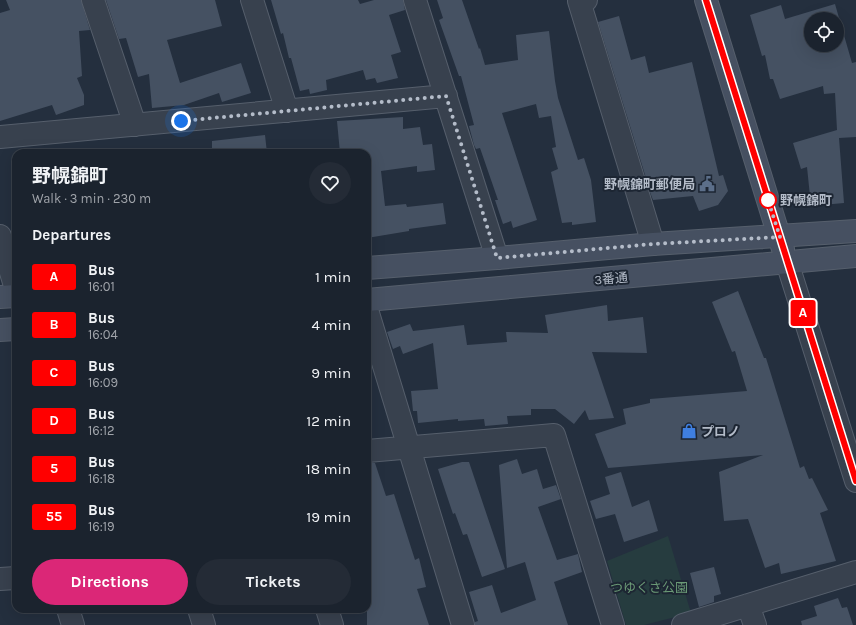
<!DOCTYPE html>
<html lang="en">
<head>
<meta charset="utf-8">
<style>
  :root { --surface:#1b232e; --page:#242b36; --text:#f1f3f6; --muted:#a0a4aa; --line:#39404a; --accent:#db2777 }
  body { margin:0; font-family:Karla,"Noto Sans JP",sans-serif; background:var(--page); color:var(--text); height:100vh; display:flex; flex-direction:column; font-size:15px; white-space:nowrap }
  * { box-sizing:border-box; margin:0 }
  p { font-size:13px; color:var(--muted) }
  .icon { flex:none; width:22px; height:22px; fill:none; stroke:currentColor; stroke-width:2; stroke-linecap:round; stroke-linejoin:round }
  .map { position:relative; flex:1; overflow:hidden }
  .drawer { position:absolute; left:12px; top:149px; width:359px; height:464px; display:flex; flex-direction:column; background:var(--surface); border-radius:12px; box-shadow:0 4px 16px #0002,0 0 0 1px var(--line) }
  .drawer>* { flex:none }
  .badge { padding:0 8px; border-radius:3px; font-size:14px; line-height:26px }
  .controls { position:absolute; left:804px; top:12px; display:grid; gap:8px }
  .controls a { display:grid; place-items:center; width:40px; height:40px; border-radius:50%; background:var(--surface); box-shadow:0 4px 16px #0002,0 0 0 1px var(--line); font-size:20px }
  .you { position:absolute; width:20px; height:20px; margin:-10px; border:3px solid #fff; border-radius:50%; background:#1a73e8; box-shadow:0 0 0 6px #1a73e833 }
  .map>.badge { position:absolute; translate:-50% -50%; box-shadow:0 0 0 2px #fff }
  h2 { padding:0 20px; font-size:15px; line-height:36px }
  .round { display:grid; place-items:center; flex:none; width:42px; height:42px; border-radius:21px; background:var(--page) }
  .headline { display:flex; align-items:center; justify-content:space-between; height:68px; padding:0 20px }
  h1 { font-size:19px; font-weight:700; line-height:30px }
  .cta { display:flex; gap:8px; margin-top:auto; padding:8px 20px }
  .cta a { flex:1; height:46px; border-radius:24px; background:var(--accent); color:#fff; font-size:16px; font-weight:700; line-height:46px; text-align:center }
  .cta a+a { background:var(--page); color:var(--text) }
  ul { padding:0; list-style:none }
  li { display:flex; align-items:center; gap:12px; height:48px; padding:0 20px }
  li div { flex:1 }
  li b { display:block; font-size:15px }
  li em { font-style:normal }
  li .badge { min-width:44px; font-weight:700; text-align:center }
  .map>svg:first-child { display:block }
  .green { fill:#263c3f }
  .building { fill:#455162; fill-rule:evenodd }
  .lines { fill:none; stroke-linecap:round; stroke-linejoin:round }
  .street-casing { stroke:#565f6c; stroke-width:24 }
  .secondary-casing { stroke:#565f6c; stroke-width:24 }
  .street { stroke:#38414e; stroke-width:22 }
  .secondary { stroke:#465061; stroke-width:22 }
  .line-casing { stroke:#fff; stroke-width:9 }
  .line { stroke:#f00; stroke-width:6 }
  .walk { stroke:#b4bcc9; stroke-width:4; stroke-dasharray:0 7.2 }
  .stop-dot { fill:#fff; stroke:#f00; stroke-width:2 }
  .labels { text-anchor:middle; stroke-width:4; stroke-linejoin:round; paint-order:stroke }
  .poi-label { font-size:13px; font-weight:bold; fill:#b4bcc9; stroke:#1d2633; text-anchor:end }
  .stop-label { font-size:13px; font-weight:bold; fill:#b4bcc9; stroke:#1d2633; text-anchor:start }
  .street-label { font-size:13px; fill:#b4bcc9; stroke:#1d2633 }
  .park-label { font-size:13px; fill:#6b9a76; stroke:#1d2633 }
</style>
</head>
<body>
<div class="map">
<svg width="856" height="625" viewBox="0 0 856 625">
  <rect width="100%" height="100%" fill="#242f3e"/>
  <path class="green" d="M 668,536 L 691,613 L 644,625 L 626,625 L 607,561 Z"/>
  <path class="building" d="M 6,0 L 81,0 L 90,30 L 79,31 L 82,76 L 77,78 L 84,95 L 84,105 L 56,115 L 52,105 L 0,121 L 0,13 L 10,10 Z
    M 106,0 L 215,0 L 222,26 L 167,40 L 180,83 L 241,63 L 251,93 L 222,102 L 219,93 L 184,105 L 152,108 L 149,74 L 138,77 L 126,38 L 119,39 Z
    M 271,0 L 358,0 L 360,4 L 374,0 L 403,0 L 405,10 L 389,15 L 401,52 L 391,55 L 398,78 L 377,83 L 375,78 L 366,80 L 363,70 L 326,80 L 327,90 L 310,94 L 309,89 L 300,91 L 291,58 L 289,58 L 283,33 L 281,34 Z
    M 437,0 L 462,0 L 479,49 L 480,48 L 485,65 L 518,60 L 516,35 L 549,31 L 555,81 L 558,98 L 578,160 L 584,158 L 591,180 L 596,222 L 572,225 L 572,222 L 562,223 L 551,172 L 558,169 L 552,148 L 556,147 L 551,116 L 539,118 L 536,104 L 502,113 L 537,220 L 513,228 L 511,221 L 503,224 L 495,200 L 498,200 L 480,148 L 476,149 L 474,145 L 469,126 L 474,125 L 461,76 L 459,76 L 439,20 L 443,18 Z
    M 835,4 L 852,63 L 856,62 L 856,137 L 839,138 L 844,203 L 811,206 L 807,167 L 801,169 L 793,143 L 837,130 L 835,93 L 824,94 L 823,86 L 780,99 L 773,79 L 770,79 L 765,55 L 762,56 L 750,15 L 781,5 L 785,19 ZM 811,19 L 837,19 L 837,45 L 811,45 Z
    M 619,16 L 631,60 L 645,56 L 649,73 L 692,62 L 719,176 L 723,175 L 728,191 L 718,205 L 699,211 L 693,196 L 653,200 L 650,192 L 649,177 L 646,178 L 598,22 Z
    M 403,117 L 403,129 L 420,127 L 423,145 L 432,144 L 435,170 L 417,172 L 417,166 L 381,171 L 385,206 L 406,204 L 407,207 L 443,203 L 446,224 L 409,229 L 409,231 L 367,238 L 367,153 L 340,153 L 337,121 Z
    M 265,135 L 267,153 L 212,153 L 212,141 Z
    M 738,291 L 764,358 L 766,358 L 800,468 L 804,466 L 809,479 L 812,478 L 828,510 L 820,513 L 836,561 L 781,574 L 779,563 L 765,568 L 748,519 L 724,521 L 719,472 L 763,455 L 608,468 L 595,434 L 626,424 L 623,409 L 650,403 L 650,399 L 747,391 L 735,351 L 732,352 L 712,302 Z
    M 607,305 L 608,321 L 643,317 L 647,353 L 592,352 L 614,418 L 589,420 L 585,410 L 574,424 L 555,409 L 531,409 L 531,415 L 507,416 L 508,424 L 485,426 L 484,419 L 458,421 L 458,419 L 418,423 L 417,411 L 413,411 L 411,391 L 438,389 L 433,343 L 403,354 L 400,346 L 393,349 L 387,332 L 410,324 L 413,331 L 464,325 L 467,345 L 507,342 L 506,332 L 548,333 L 545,315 Z
    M 517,459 L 522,474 L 537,469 L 543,489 L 556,485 L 561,499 L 538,507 L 557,560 L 578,554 L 582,572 L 554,582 L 568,625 L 475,625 L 475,622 L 478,621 L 469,592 L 492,585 L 501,613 L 536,600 L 525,562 L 507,568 L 499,465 Z
    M 462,462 L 469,462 L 505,569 L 482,577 L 467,534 L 463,535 L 455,513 L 453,514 L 438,469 Z
    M 367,463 L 375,463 L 386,496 L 394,494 L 415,560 L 419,558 L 426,587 L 417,589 L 429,625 L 367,625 Z
    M 621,472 L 632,507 L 649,500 L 658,531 L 624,542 L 615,514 L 596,519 L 590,501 L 610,494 L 605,477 Z
    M 714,567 L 721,594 L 714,596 L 714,602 L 699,607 L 690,573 Z
    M 838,598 L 842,608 L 847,607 L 853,625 L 802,625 L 801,621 L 817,616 L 814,606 Z"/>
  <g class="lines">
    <defs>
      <path id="street" d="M 93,0 L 135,125
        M 252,0 L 287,111
        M 415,0 L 497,258
        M 586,0 L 579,1 L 653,244
        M 0,137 L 446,96
        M 0,236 L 16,289
        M 787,262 L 856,481
        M 367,310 L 463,625
        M 367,451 L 554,435 L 613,625
        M 0,579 L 16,578
        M 748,605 L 755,625
        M 68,609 L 73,625
        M 199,609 L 204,625
        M 327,609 L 332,625
        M 683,625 L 856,572"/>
      <path id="secondary" d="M 706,0 L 783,249
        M 367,268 L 497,258 L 653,244 L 856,231
        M 0,297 L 16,296
        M 367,300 L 856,256
        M 0,330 L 16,329"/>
    </defs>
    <use href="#street" class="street-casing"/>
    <use href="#secondary" class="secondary-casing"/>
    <use href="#street" class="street"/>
    <use href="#secondary" class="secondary"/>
  </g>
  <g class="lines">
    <defs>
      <path id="line" d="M 706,0 L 856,481"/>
    </defs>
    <use href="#line" class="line-casing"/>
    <use href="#line" class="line"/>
    <path class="walk" d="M 181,121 L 446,96 L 497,258 L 653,244 L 780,237 L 768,200"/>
  </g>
  <defs>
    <symbol id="civic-bare" viewBox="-9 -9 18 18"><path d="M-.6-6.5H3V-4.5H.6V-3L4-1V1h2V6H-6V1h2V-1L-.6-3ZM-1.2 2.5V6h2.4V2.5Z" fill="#5c6f8a" stroke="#1d2633" stroke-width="2.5" paint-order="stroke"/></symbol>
    <symbol id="shop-bare" viewBox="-9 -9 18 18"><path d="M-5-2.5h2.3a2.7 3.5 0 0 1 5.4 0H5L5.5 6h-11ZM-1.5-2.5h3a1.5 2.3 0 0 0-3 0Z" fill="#3f7fe0" stroke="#1d2633" stroke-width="2.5" paint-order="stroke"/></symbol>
  </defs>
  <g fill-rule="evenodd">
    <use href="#civic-bare" x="696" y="173" width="22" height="22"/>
    <use href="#shop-bare" x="678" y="420" width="22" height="22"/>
  </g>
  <circle class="stop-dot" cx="768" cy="200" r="8"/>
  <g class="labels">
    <g class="poi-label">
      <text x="695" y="189">野幌錦町郵便局</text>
      <text x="701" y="436" text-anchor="start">プロノ</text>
    </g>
    <g class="stop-label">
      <text x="780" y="205">野幌錦町</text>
    </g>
    <g class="street-label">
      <text transform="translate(611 278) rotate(-5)" y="5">3番通</text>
    </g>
    <g class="park-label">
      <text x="649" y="592">つゆくさ公園</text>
    </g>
  </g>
</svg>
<div class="controls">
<a><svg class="icon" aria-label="locate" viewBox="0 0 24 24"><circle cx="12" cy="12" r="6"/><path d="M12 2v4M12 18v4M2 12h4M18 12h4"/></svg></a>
</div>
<div class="you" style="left:181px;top:121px"></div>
<b class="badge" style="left:803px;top:313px;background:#f00;color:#fff">A</b>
<section class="drawer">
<div class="headline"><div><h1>野幌錦町</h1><p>Walk · 3 min · 230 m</p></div><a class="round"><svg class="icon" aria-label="heart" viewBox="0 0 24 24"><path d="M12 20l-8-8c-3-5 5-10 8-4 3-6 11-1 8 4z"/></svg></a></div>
<h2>Departures</h2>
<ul>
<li><span class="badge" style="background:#f00;color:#fff">A</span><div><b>Bus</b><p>16:01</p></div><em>1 min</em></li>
<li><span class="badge" style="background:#f00;color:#fff">B</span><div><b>Bus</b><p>16:04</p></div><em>4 min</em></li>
<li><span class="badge" style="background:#f00;color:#fff">C</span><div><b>Bus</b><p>16:09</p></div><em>9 min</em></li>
<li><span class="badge" style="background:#f00;color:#fff">D</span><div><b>Bus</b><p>16:12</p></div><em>12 min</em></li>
<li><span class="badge" style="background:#f00;color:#fff">5</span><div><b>Bus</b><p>16:18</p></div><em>18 min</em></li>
<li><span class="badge" style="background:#f00;color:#fff">55</span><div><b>Bus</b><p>16:19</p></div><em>19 min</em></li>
</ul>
<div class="cta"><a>Directions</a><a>Tickets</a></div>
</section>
</div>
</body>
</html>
